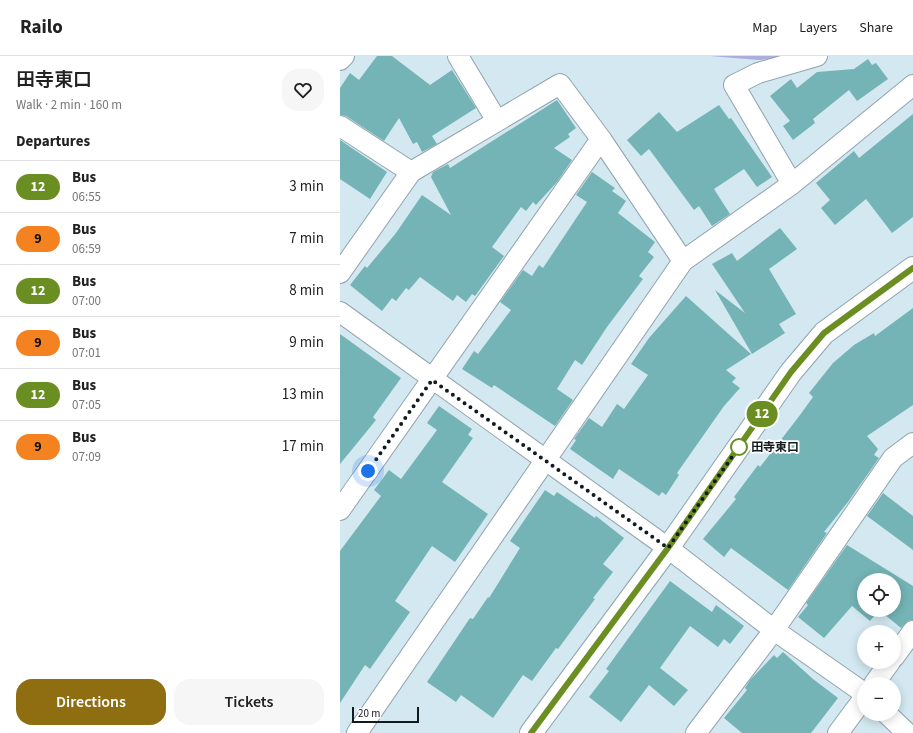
<!DOCTYPE html>
<html lang="en">
<head>
<meta charset="utf-8">
<style>
  :root { --surface:#fff; --page:#f6f6f6; --text:#222; --muted:#767676; --line:#e0e0e0; --accent:#8f6e12 }
  body { margin:0; font-family:"Source Sans 3","Noto Sans JP",sans-serif; background:var(--page); color:var(--text); height:100vh; display:flex; flex-direction:column; font-size:15px; white-space:nowrap }
  * { box-sizing:border-box; margin:0 }
  p { font-size:13px; color:var(--muted) }
  .icon { flex:none; width:22px; height:22px; fill:none; stroke:currentColor; stroke-width:2; stroke-linecap:round; stroke-linejoin:round }
  .map { position:relative; flex:1; overflow:hidden }
  .panel { display:flex; flex-direction:column; background:var(--surface); width:340px }
  .panel>* { flex:none }
  .badge { padding:0 8px; border-radius:13px; font-size:14px; line-height:26px }
  .fabs { position:absolute; left:517px; top:517px; display:grid; gap:8px }
  .fabs a { display:grid; place-items:center; width:44px; height:44px; border-radius:50%; background:var(--surface); box-shadow:0 2px 10px #0003; font-size:20px }
  .scale { position:absolute; left:12px; bottom:10px; width:67px; box-sizing:border-box; padding-left:4px; border:2px solid #131a1e; border-top:0; font-size:11px; line-height:14px; white-space:nowrap; color:#131a1e; -webkit-text-stroke:3px #fff; paint-order:stroke }
  .you { position:absolute; width:20px; height:20px; margin:-10px; border:3px solid #fff; border-radius:50%; background:#1a73e8; box-shadow:0 0 0 6px #1a73e833 }
  .map>.badge { position:absolute; translate:-50% -50%; box-shadow:0 0 0 2px #fff }
  h2 { padding:0 16px; font-size:15px; line-height:36px }
  .round { display:grid; place-items:center; flex:none; width:42px; height:42px; border-radius:16px; background:var(--page) }
  .overview { display:flex; align-items:center; justify-content:space-between; height:68px; padding:0 16px }
  h1 { font-size:19px; font-weight:600; line-height:30px }
  .action { display:flex; gap:8px; margin-top:auto; padding:8px 16px }
  .action a { flex:1; height:46px; border-radius:16px; background:var(--accent); color:#fff; font-size:16px; font-weight:600; line-height:46px; text-align:center }
  .action a+a { background:var(--page); color:var(--text) }
  ul { padding:0; list-style:none }
  li { display:flex; align-items:center; gap:12px; height:52px; padding:0 16px; border-top:1px solid var(--line) }
  li div { flex:1 }
  li b { display:block; font-size:15px }
  li em { font-style:normal }
  li .badge { min-width:44px; font-weight:700; text-align:center }
  header { display:flex; align-items:center; gap:24px; box-sizing:border-box; height:56px; padding:0 20px; background:var(--surface); border-bottom:1px solid var(--line) }
  header strong { font-size:19px }
  nav { display:flex; gap:22px; margin-inline-start:auto; font-size:14px }
  main { display:flex; flex:1; min-height:0 }
  .map>svg:first-child { display:block }
  .water { fill:#abaedc }
  .building { fill:#74b4b6; fill-rule:evenodd }
  .lines { fill:none; stroke-linecap:round; stroke-linejoin:round }
  .minor-casing { stroke:#8fa3ac; stroke-width:22 }
  .tertiary-casing { stroke:#8fa3ac; stroke-width:24 }
  .minor { stroke:#fff; stroke-width:20 }
  .tertiary { stroke:#fff; stroke-width:22 }
  .line-casing { stroke:#fff; stroke-width:9 }
  .line { stroke:#6b8e23; stroke-width:6 }
  .walk { stroke:#131a1e; stroke-width:4; stroke-dasharray:0 7.2 }
  .stop-dot { fill:#fff; stroke:#6b8e23; stroke-width:2 }
  .labels { text-anchor:middle; stroke-width:3.5; stroke-linejoin:round; paint-order:stroke }
  .stop-label { font-size:12px; font-weight:bold; fill:#131a1e; stroke:#fff; text-anchor:start }
</style>
</head>
<body>
<header>
<strong>Railo</strong>
<nav><a>Map</a><a>Layers</a><a>Share</a></nav>
</header>
<main>
<section class="panel">
<div class="overview"><div><h1>田寺東口</h1><p>Walk · 2 min · 160 m</p></div><a class="round"><svg class="icon" aria-label="heart" viewBox="0 0 24 24"><path d="M12 20l-8-8c-3-5 5-10 8-4 3-6 11-1 8 4z"/></svg></a></div>
<h2>Departures</h2>
<ul>
<li><span class="badge" style="background:#6b8e23;color:#fff">12</span><div><b>Bus</b><p>06:55</p></div><em>3 min</em></li>
<li><span class="badge" style="background:#f58220;color:#111">9</span><div><b>Bus</b><p>06:59</p></div><em>7 min</em></li>
<li><span class="badge" style="background:#6b8e23;color:#fff">12</span><div><b>Bus</b><p>07:00</p></div><em>8 min</em></li>
<li><span class="badge" style="background:#f58220;color:#111">9</span><div><b>Bus</b><p>07:01</p></div><em>9 min</em></li>
<li><span class="badge" style="background:#6b8e23;color:#fff">12</span><div><b>Bus</b><p>07:05</p></div><em>13 min</em></li>
<li><span class="badge" style="background:#f58220;color:#111">9</span><div><b>Bus</b><p>07:09</p></div><em>17 min</em></li>
</ul>
<div class="action"><a>Directions</a><a>Tickets</a></div>
</section>
<div class="map">
<svg width="573" height="677" viewBox="0 0 573 677">
  <rect width="100%" height="100%" fill="#d3e8f1"/>
  <path class="water" d="M 370,0 L 451,0 L 419,4 Z"/>
  <path class="building" d="M 37,0 L 52,0 L 90,29 L 112,14 L 136,52 L 92,80 L 97,88 L 82,96 L 77,86 L 73,88 L 59,62 L 44,85 L 6,60 L 0,59 L 0,32 L 10,17 L 19,24 Z
    M 528,3 L 532,9 L 536,7 L 548,23 L 517,45 L 509,34 L 473,63 L 475,67 L 453,84 L 443,70 L 450,65 L 430,40 L 451,23 L 457,32 L 477,16 L 514,13 Z
    M 217,44 L 236,72 L 228,78 L 230,81 L 214,92 L 232,104 L 217,126 L 196,149 L 193,146 L 186,155 L 181,151 L 152,191 L 164,200 L 135,240 L 132,238 L 126,246 L 117,239 L 113,245 L 80,221 L 69,234 L 66,232 L 56,245 L 52,242 L 42,255 L 10,229 L 25,210 L 27,212 L 56,177 L 82,139 L 111,159 L 91,121 L 93,116 L 108,108 L 110,112 Z
    M 379,49 L 389,63 L 391,62 L 432,121 L 417,131 L 404,113 L 374,133 L 390,158 L 372,170 L 359,150 L 354,154 L 309,93 L 301,100 L 287,84 L 319,56 L 337,76 Z
    M 573,58 L 573,161 L 552,177 L 526,143 L 495,169 L 481,152 L 490,144 L 476,127 L 514,95 L 519,102 Z
    M 0,84 L 47,116 L 30,143 L 0,123 Z
    M 252,116 L 275,132 L 272,135 L 286,145 L 278,157 L 315,186 L 308,196 L 314,201 L 299,220 L 303,223 L 267,271 L 242,309 L 235,304 L 217,333 L 233,344 L 215,370 L 154,329 L 152,332 L 122,313 L 134,295 L 138,298 L 171,254 L 160,246 L 183,214 L 192,220 L 199,209 L 203,212 L 247,146 L 236,139 Z
    M 440,172 L 457,193 L 429,213 L 456,258 L 439,268 L 445,277 L 412,298 L 375,234 L 405,257 L 372,208 L 392,197 L 397,205 Z
    M 346,240 L 411,298 L 386,314 L 396,322 L 392,326 L 400,332 L 384,350 L 337,417 L 339,419 L 326,439 L 322,436 L 319,440 L 279,413 L 273,423 L 230,393 L 236,384 L 234,383 L 249,362 L 262,371 L 277,348 L 284,353 L 308,319 L 291,308 L 309,282 Z
    M 573,252 L 573,349 L 527,380 L 538,393 L 534,399 L 539,402 L 508,446 L 484,476 L 487,477 L 448,534 L 391,492 L 384,501 L 363,483 L 396,443 L 394,441 L 418,409 L 420,411 L 460,359 L 473,341 L 469,337 L 493,307 L 514,289 L 534,277 L 535,280 Z
    M 0,278 L 61,322 L 33,361 L 36,364 L 0,408 Z
    M 99,350 L 132,373 L 128,379 L 133,382 L 102,426 L 148,458 L 115,506 L 92,490 L 55,545 L 70,556 L 30,613 L 25,609 L 0,647 L 0,495 L 41,440 L 34,434 L 49,414 L 61,423 L 97,374 L 87,367 Z
    M 205,434 L 214,440 L 217,436 L 255,462 L 256,460 L 284,482 L 263,508 L 273,516 L 253,542 L 255,543 L 218,593 L 216,592 L 192,625 L 183,619 L 153,662 L 121,639 L 116,646 L 87,626 L 130,562 L 133,563 L 148,541 L 149,542 L 180,492 L 170,485 Z
    M 543,437 L 573,460 L 573,494 L 527,460 Z
    M 507,489 L 573,530 L 573,564 L 568,565 L 561,572 L 539,554 L 530,565 L 512,550 L 484,582 L 458,561 L 468,549 L 466,547 ZM 524,524 L 554,524 L 554,554 L 524,554 Z
    M 330,525 L 372,556 L 376,549 L 404,570 L 390,588 L 384,583 L 378,591 L 350,570 L 320,612 L 348,634 L 334,650 L 309,629 L 281,666 L 249,641 L 269,615 L 266,613 Z
    M 443,596 L 473,623 L 498,642 L 471,677 L 402,677 L 384,662 L 407,634 L 405,632 L 410,624 L 434,599 L 437,602 Z"/>
  <g class="lines">
    <defs>
      <path id="minor" d="M 118,0 L 157,65
        M 0,4 L 4,0
        M 0,70 L 71,116
        M 452,128 L 394,29 L 418,17 L 477,0
        M 0,217 L 71,116 L 220,28 L 261,83 L 343,205
        M 0,256 L 328,492 L 434,574 L 524,637
        M 0,454 L 261,83
        M 554,601 L 573,575
        M 534,628 L 550,606
        M 547,658 L 567,677
        M 17,677 L 343,205 L 452,128 L 573,29
        M 356,677 L 434,574 L 553,402 L 573,387
        M 498,677 L 524,642"/>
      <path id="tertiary" d="M 191,677 L 328,492 L 451,316 L 484,277 L 573,212"/>
    </defs>
    <use href="#minor" class="minor-casing"/>
    <use href="#tertiary" class="tertiary-casing"/>
    <use href="#minor" class="minor"/>
    <use href="#tertiary" class="tertiary"/>
  </g>
  <g class="lines">
    <defs>
      <path id="line" d="M 191,677 L 328,492 L 451,316 L 484,277 L 573,212"/>
    </defs>
    <use href="#line" class="line-casing"/>
    <use href="#line" class="line"/>
    <path class="walk" d="M 28,415 L 92,324 L 328,492 L 399,391"/>
  </g>
  <circle class="stop-dot" cx="399" cy="391" r="8"/>
  <g class="labels">
    <g class="stop-label">
      <text x="411" y="395">田寺東口</text>
    </g>
  </g>
</svg>
<div class="fabs">
<a><svg class="icon" aria-label="locate" viewBox="0 0 24 24"><circle cx="12" cy="12" r="6"/><path d="M12 2v4M12 18v4M2 12h4M18 12h4"/></svg></a>
<a>+</a>
<a>−</a>
</div>
<div class="scale">20 m</div>
<div class="you" style="left:28px;top:415px"></div>
<b class="badge" style="left:422px;top:358px;background:#6b8e23;color:#fff">12</b>
</div>
</main>
</body>
</html>
